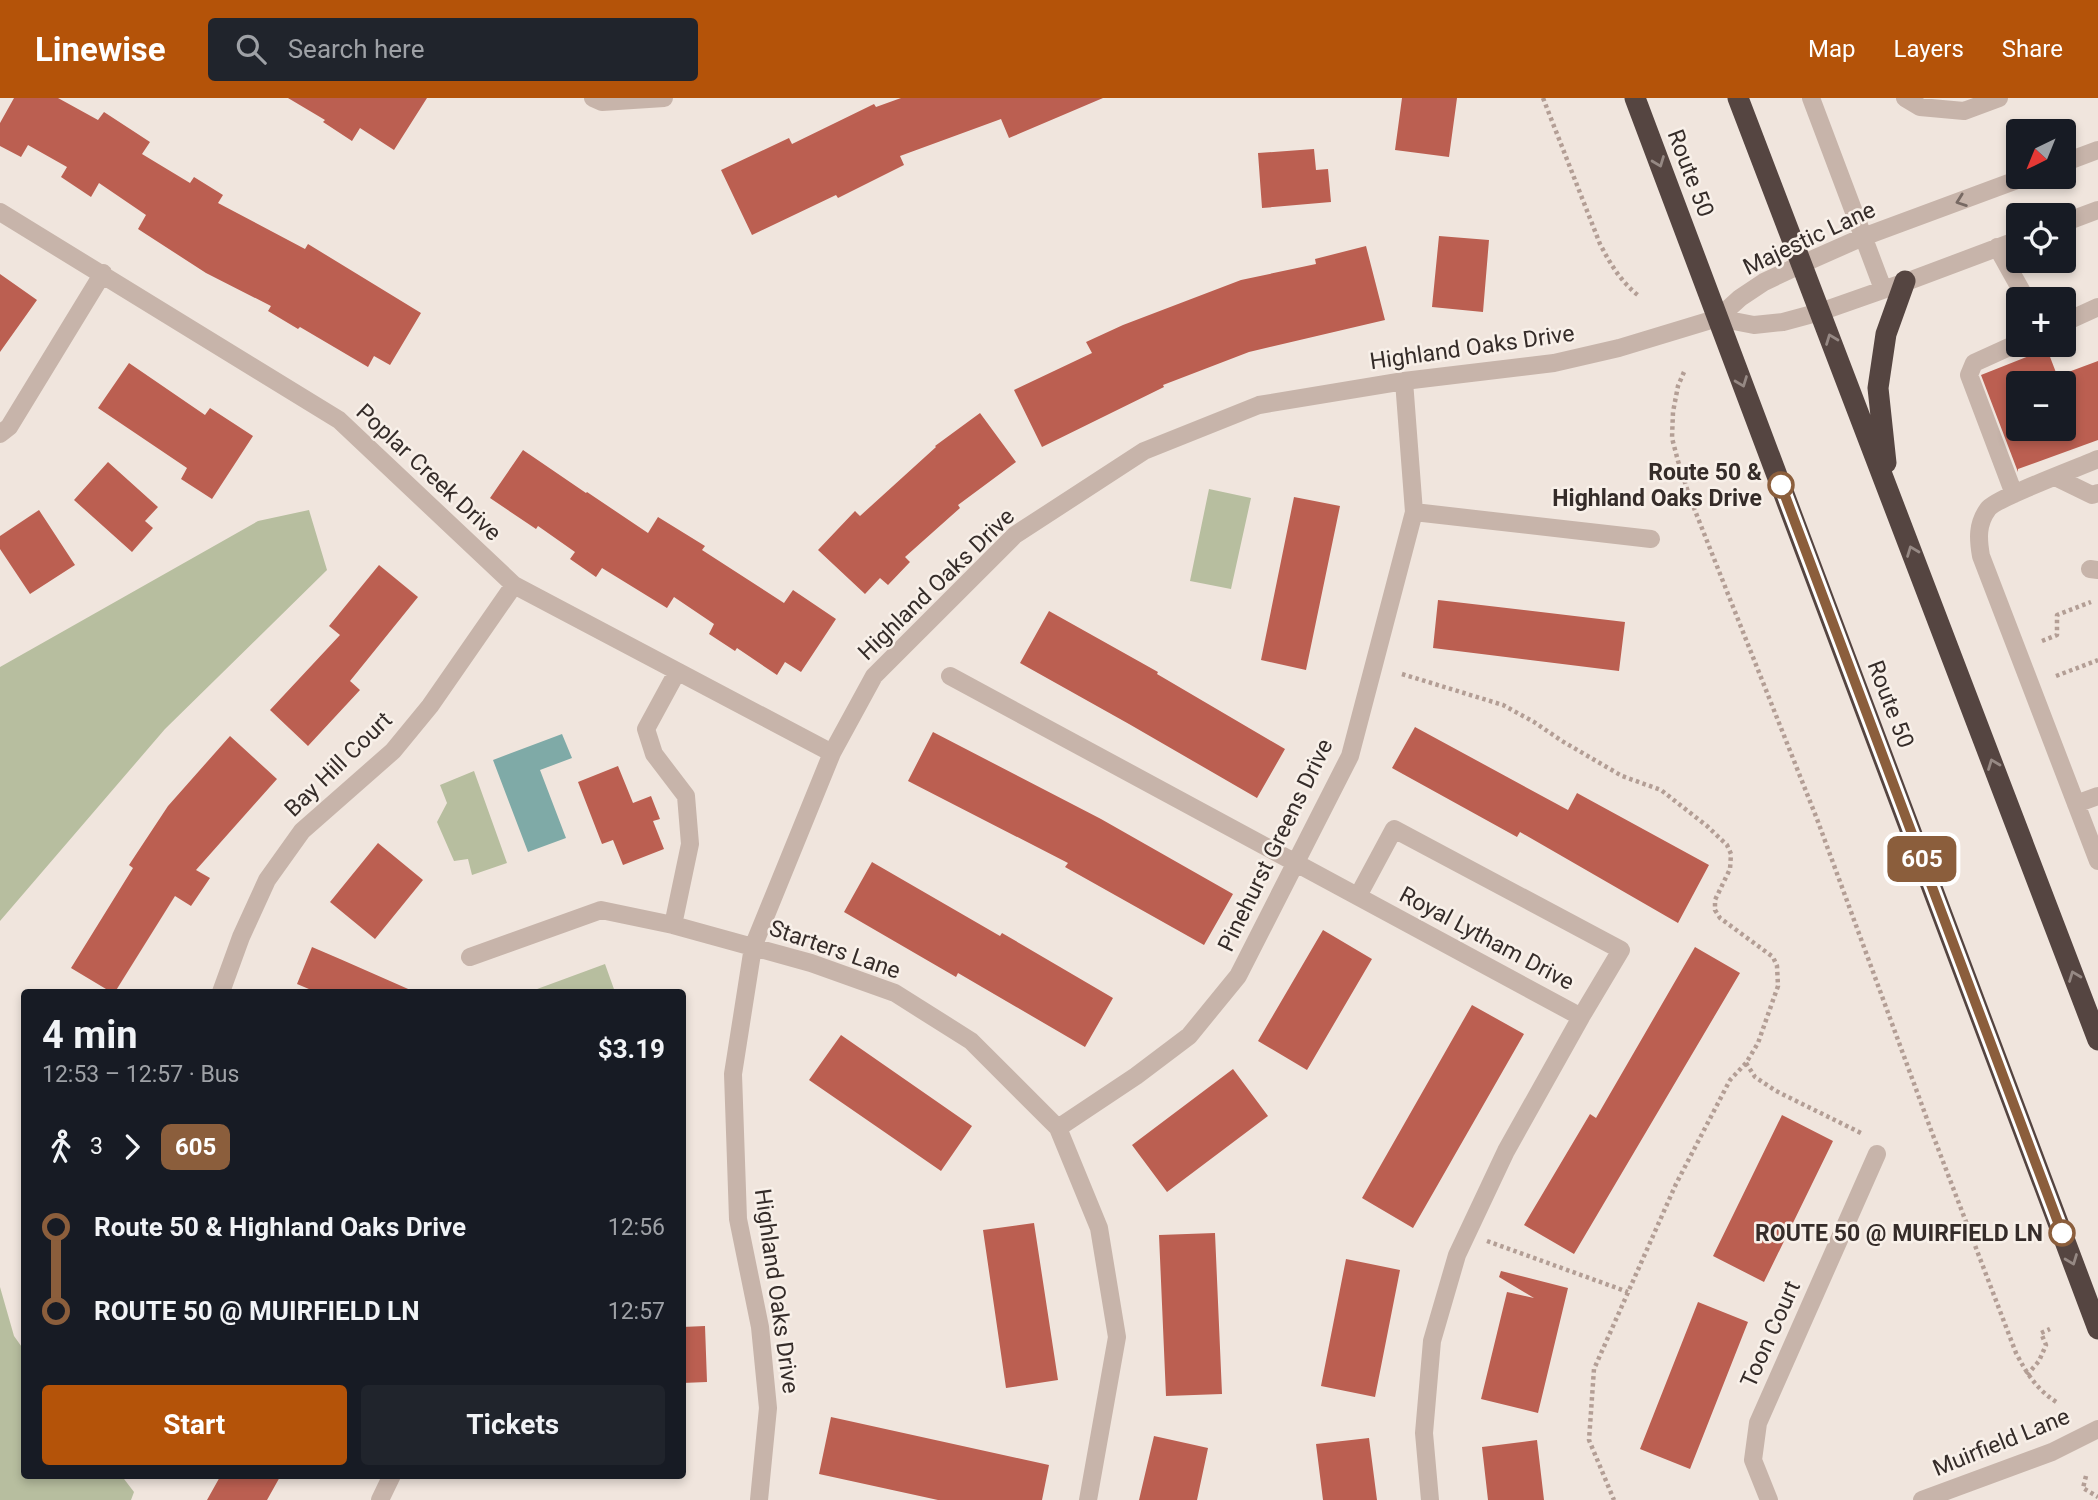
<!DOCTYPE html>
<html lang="en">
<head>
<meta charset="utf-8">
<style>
  :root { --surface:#171b24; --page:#20242c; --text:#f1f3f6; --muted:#9ea1a6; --accent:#b45309 }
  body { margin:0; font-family:Roboto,sans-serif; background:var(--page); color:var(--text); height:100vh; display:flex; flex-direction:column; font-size:26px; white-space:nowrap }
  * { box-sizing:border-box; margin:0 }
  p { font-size:23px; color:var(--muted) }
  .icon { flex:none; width:38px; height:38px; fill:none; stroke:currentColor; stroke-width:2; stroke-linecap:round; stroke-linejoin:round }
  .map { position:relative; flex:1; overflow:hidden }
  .details { position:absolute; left:21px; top:891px; width:665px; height:490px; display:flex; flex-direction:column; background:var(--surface); border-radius:7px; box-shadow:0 4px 10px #0003 }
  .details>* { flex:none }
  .badge { padding:0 14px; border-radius:10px; font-size:24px; line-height:46px }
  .needle { width:46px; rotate:223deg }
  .controls { position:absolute; left:2006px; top:21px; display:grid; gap:14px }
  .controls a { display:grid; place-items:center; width:70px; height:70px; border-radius:7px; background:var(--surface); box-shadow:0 4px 10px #0003; font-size:35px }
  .map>.badge { position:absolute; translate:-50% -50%; box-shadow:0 0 0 4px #fff }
  .legs { display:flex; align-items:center; gap:10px; height:77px; padding:0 21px; font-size:23px }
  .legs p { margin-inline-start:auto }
  .overview { display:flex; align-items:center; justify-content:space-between; height:119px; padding:0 21px }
  h1 { font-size:38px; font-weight:700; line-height:52px }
  .action { display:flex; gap:14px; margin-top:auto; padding:14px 21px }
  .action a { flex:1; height:80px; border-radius:7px; background:var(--accent); color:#fff; font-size:28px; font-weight:700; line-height:80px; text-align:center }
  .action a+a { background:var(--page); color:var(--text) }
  ul { padding:0 21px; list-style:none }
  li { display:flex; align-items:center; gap:24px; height:84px; font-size:26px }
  li i { display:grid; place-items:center; width:10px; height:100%; margin:0 9px; background:currentColor }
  li i::after { content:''; width:18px; height:18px; margin:-9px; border:5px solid; border-radius:50%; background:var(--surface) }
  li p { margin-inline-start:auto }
  li:first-child i { background:linear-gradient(#0000 50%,currentColor 0) }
  li:last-child i { background:linear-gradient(currentColor 50%,#0000 0) }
  header { display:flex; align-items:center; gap:42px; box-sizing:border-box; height:98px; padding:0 35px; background:var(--accent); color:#fff }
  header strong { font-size:33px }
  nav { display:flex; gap:38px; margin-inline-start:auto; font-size:24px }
  .search { width:490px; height:63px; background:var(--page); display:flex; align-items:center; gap:18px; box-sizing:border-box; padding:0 24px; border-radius:7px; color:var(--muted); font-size:26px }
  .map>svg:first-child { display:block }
  .green { fill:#b7be9f }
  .water { fill:#7faaa7 }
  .building { fill:#bb5f51 }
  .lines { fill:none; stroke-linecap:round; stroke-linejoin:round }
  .path { stroke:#b39e95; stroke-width:4.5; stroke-dasharray:3.5 3.5; stroke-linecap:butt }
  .minor { stroke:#c7b4aa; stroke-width:18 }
  .highway { stroke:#554541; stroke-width:21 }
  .oneway { stroke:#968984 }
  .oneway2 { stroke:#776963 }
  .line-1-casing { stroke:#fff; stroke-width:16 }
  .line-1 { stroke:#8b5e3c; stroke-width:10 }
  .stop-1-dot { fill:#fff; stroke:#8b5e3c; stroke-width:3.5 }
  .labels { text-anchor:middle; stroke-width:5; stroke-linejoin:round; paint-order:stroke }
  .street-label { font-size:23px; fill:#352c29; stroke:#f8f0e9 }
  .stop-label { font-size:23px; font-weight:bold; fill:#352c29; stroke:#f8f0e9; text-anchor:end }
</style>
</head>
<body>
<header>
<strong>Linewise</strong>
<div class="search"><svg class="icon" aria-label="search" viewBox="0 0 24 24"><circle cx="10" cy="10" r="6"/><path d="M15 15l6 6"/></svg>Search here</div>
<nav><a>Map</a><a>Layers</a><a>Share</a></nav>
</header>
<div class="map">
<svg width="2098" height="1402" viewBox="0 0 2098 1402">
  <rect width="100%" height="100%" fill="#f0e5dd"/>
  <path class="green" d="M 1209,391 L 1251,400 L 1231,491 L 1190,483 Z
    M 309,412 L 327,472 L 165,631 L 0,823 L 0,569 L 258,423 Z
    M 474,673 L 507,765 L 472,777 L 468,761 L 454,763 L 437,724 L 447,705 L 440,687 Z
    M 605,866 L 615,894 L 529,894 Z
    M 0,1189 L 14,1238 L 24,1252 L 24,1377 L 121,1377 L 134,1394 L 131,1402 L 0,1402 Z"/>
  <path class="water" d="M 562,636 L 572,660 L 540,672 L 566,740 L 528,754 L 493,662 Z"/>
  <path class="building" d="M 14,0 L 58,0 L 98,22 L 104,14 L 150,44 L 142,56 L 190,85 L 194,79 L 223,97 L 218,105 L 305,151 L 308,146 L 421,215 L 390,267 L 374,258 L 368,269 L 300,229 L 298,231 L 268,213 L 271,208 L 206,175 L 138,131 L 146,117 L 99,85 L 91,99 L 61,79 L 67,69 L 28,47 L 21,59 L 0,48 L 0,25 Z
    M 288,0 L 427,0 L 394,52 L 360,30 L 352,43 L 323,24 L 325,22 Z
    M 901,0 L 1103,0 L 1009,40 L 1001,21 L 900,58 L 904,67 L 838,100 L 836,97 L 752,137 L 721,72 L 789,40 L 792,46 L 874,6 L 876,9 Z
    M 1402,0 L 1457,0 L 1449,59 L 1395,52 Z
    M 1314,51 L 1316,72 L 1328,71 L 1331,104 L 1262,110 L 1258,55 Z
    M 1439,138 L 1489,142 L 1483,214 L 1432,209 Z
    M 1366,148 L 1385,222 L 1249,254 L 1163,287 L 1164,289 L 1042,349 L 1014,292 L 1092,255 L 1086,244 L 1123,227 L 1241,182 L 1316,166 L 1315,161 Z
    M 0,176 L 37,202 L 0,254 Z
    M 2047,251 L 2060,285 L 2018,285 L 2018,331 L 2063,331 L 2063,276 L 2098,263 L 2098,342 L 2018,371 L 2018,374 L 1981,277 Z
    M 129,265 L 205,317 L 210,310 L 253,338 L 212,401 L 181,381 L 187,370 L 98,310 Z
    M 980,315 L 1016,364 L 958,407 L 960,410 L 905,459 L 910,464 L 888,487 L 880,480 L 865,496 L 818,452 L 855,413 L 860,418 L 936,349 L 935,348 Z
    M 523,352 L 586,395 L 587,394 L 648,435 L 658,419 L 705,448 L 702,452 L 784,505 L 793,492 L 836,521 L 801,574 L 785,564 L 777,577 L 737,550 L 735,553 L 709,536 L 714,526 L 674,499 L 667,510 L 602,470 L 596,479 L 570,461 L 575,454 L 538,428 L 536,431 L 490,400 Z
    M 108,364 L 158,409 L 145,423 L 153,430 L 132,454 L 74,402 Z
    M 1294,399 L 1340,408 L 1306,572 L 1261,562 Z
    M 39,412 L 75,467 L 30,496 L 0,451 L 0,438 Z
    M 379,467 L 418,499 L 350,583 L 360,592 L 308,648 L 270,612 L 340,537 L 329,528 Z
    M 1438,502 L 1625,524 L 1619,573 L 1433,550 Z
    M 1049,513 L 1158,574 L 1157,576 L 1285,651 L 1257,700 L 1129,626 L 1020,565 Z
    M 1415,629 L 1568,712 L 1577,695 L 1709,767 L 1678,825 L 1520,734 L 1517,739 L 1392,670 Z
    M 933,634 L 1101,721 L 1233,796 L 1204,847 L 1065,769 L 1068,765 L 908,683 Z
    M 230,638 L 277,681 L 196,772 L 210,780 L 191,808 L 175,798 L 115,894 L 111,894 L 71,870 L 133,770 L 129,767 L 168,708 Z
    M 618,668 L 633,705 L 651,698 L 660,721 L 653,723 L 664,751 L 623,767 L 613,742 L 602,746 L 578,684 Z
    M 378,745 L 423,782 L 375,841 L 330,804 Z
    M 872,764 L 1000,838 L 1002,835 L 1113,900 L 1085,949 L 958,875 L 956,879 L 844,814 Z
    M 1323,832 L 1372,861 L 1307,972 L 1258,943 Z
    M 312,849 L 340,861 L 415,894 L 316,894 L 297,886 Z
    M 1695,849 L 1740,875 L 1574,1156 L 1524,1127 L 1590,1016 L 1596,1020 Z
    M 1472,907 L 1524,936 L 1413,1130 L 1362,1100 Z
    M 841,937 L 972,1028 L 941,1073 L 809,982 Z
    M 1233,971 L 1268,1018 L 1167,1094 L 1132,1047 Z
    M 1782,1017 L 1833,1043 L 1764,1184 L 1713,1158 Z
    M 1034,1125 L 1058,1282 L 1006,1290 L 983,1132 Z
    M 1215,1135 L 1222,1296 L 1166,1298 L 1159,1137 Z
    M 1346,1161 L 1400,1172 L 1375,1299 L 1321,1288 Z
    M 1501,1173 L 1568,1190 L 1538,1315 L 1481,1301 L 1507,1194 L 1534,1200 L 1499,1179 Z
    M 1698,1204 L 1748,1224 L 1690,1371 L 1640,1351 Z
    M 705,1228 L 707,1284 L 682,1285 L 682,1229 Z
    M 831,1319 L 1049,1367 L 1042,1402 L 938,1402 L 819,1376 Z
    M 1154,1338 L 1208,1350 L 1197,1402 L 1139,1402 Z
    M 1369,1340 L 1377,1402 L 1323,1402 L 1316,1346 Z
    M 1537,1342 L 1544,1402 L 1488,1402 L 1482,1349 Z
    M 221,1377 L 281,1377 L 267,1402 L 207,1402 Z"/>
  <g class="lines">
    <path class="path" d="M 1543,0 L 1600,146 C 1611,167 1621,184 1639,198
      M 1684,274 L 1678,288 L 1673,314 L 1672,340 L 1678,363 L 1690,400 L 1817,721 L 1931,1032 L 2016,1255 C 2027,1276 2037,1292 2058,1305
      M 2042,543 L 2057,537 L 2057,517 L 2091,504
      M 1402,576 L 1503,607 L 1534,624 L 1562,643 L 1622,678 L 1661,692 L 1707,728 L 1727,747 L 1731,756 L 1730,771 L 1715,802 L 1715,812 L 1720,820 L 1773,859 L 1777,868 L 1778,888 L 1758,945 L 1746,965 L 1730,982 L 1676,1086 L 1594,1271 L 1589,1342 L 1614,1402
      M 2056,578 L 2098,562
      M 1746,965 L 1755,979 L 1776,993 L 1863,1036
      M 1487,1143 L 1628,1194
      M 2027,1277 L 2039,1263 L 2046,1247 L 2041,1235 L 2050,1231
      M 2086,1378 L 2083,1390 L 2098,1399"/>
    <path class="minor" d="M 593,0 L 602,4 L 664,0
      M 1811,0 L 1883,191
      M 1905,0 L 1920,9 L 1964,13 L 1999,0
      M 2063,65 L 2098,52
      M 0,114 L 339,322 L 514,487 L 832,655
      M 2063,125 L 2098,112
      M 1997,149 L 2026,201
      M 1718,220 L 1754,227 L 1783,224 L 1820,214 L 1914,181 L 2018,142
      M 2063,225 L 2098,209
      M 0,336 L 9,329 L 103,175
      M 2098,361 C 2080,369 1996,400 1988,411 C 1977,426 1978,441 1981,458 L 2098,763
      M 2055,379 L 2092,397 L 2098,395
      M 2014,396 L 1969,277 L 1974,265 L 2018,245
      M 1414,414 L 1651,441
      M 2090,471 L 2098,472
      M 950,578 L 1581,919 L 1506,1053 L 1457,1157 L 1432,1243 L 1424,1335 L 1430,1402
      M 2076,706 L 2098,698
      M 1358,798 L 1394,731 L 1621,852 L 1581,919
      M 673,827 L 690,746 L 686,698 L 654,656 L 646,631 L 677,574
      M 470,859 L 601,812 L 673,827 L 811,865 L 895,895 L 971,943 L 1058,1030 L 1099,1130 L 1117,1239 L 1088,1402
      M 221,894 L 241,839 L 267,782 L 302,733 L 393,653 L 430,608 L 514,487
      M 1058,1030 L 1136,978 L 1189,938 L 1238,878 L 1350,658 L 1414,414 L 1404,283
      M 380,1402 L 392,1377
      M 759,1402 L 768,1310 L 760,1229 L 738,1121 L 733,976 L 753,849 L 832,655 L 874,578 L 1015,437 L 1144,353 L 1259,307 L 1404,283 L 1554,265 L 1619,250 L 1718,220 L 1740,200 L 1764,184 L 1802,166 L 1863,139 L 2025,79
      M 1769,1402 L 1753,1362 L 1758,1325 L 1877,1056
      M 1922,1402 L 2052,1354 L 2098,1331"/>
    <path class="highway" d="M 1635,0 L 2098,1231
      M 1738,0 L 2098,942
      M 1886,365 L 1878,290 L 1886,236 L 1905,183"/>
  </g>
  <defs><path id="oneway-chevron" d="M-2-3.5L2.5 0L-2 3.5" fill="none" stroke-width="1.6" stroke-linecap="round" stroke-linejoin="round" transform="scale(1.75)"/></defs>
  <g class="oneway">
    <use href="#oneway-chevron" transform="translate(1659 64) rotate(69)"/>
    <use href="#oneway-chevron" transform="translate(1831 241) rotate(-111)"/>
    <use href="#oneway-chevron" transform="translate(1742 284) rotate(69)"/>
    <use href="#oneway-chevron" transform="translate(1912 453) rotate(-111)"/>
    <use href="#oneway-chevron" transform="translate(1993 666) rotate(-111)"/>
    <use href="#oneway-chevron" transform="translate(2074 878) rotate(-111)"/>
    <use href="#oneway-chevron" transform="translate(2072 1162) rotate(69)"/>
  </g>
  <use class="oneway2" href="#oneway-chevron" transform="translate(1961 103) rotate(160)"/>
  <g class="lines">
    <defs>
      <path id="line-1" d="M 1781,387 L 2062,1135"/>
    </defs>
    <use href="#line-1" class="line-1-casing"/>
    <use href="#line-1" class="line-1"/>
  </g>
  <g class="stop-1-dot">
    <circle cx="1781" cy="387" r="12"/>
    <circle cx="2062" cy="1135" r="12"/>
  </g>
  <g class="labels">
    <g class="street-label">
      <text transform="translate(1691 75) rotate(69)" y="8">Route 50</text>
      <text transform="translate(1809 140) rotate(-25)" y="8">Majestic Lane</text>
      <text transform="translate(1472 249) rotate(-8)" y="8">Highland Oaks Drive</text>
      <text transform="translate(429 374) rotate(43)" y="8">Poplar Creek Drive</text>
      <text transform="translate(936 486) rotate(-44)" y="8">Highland Oaks Drive</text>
      <text transform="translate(1891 606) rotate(69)" y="8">Route 50</text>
      <text transform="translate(338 666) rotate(-44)" y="8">Bay Hill Court</text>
      <text transform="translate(1275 747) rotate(-64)" y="8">Pinehurst Greens Drive</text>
      <text transform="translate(1487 840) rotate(28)" y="8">Royal Lytham Drive</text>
      <text transform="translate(835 851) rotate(19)" y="8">Starters Lane</text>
      <text transform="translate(777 1193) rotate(82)" y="8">Highland Oaks Drive</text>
      <text transform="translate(1770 1236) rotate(-66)" y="8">Toon Court</text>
      <text transform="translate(2001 1344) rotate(-22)" y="8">Muirfield Lane</text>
    </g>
    <g class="stop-label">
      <text x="1762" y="382">Route 50 &amp;<tspan x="1762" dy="26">Highland Oaks Drive</tspan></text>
      <text x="2043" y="1143">ROUTE 50 @ MUIRFIELD LN</text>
    </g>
  </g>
</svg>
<div class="controls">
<a><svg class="needle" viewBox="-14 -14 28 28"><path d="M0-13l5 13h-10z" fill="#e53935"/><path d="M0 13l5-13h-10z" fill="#9ea1a6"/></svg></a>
<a><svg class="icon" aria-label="locate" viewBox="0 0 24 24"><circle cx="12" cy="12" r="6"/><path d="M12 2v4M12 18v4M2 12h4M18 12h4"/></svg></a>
<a>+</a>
<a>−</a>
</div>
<b class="badge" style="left:1922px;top:761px;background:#8b5e3c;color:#fff">605</b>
<section class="details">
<div class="overview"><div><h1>4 min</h1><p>12:53 – 12:57 · Bus</p></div><b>$3.19</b></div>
<div class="legs"><svg class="icon" aria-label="walk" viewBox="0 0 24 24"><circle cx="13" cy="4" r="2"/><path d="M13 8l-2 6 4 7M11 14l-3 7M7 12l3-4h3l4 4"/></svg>3<svg class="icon" aria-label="forward" viewBox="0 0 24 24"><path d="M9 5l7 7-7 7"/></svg><b class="badge" style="background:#8b5e3c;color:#fff">605</b></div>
<ul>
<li><i style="color:#8b5e3c"></i><b>Route 50 &amp; Highland Oaks Drive</b><p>12:56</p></li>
<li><i style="color:#8b5e3c"></i><b>ROUTE 50 @ MUIRFIELD LN</b><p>12:57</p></li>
</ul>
<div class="action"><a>Start</a><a>Tickets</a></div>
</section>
</div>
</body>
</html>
